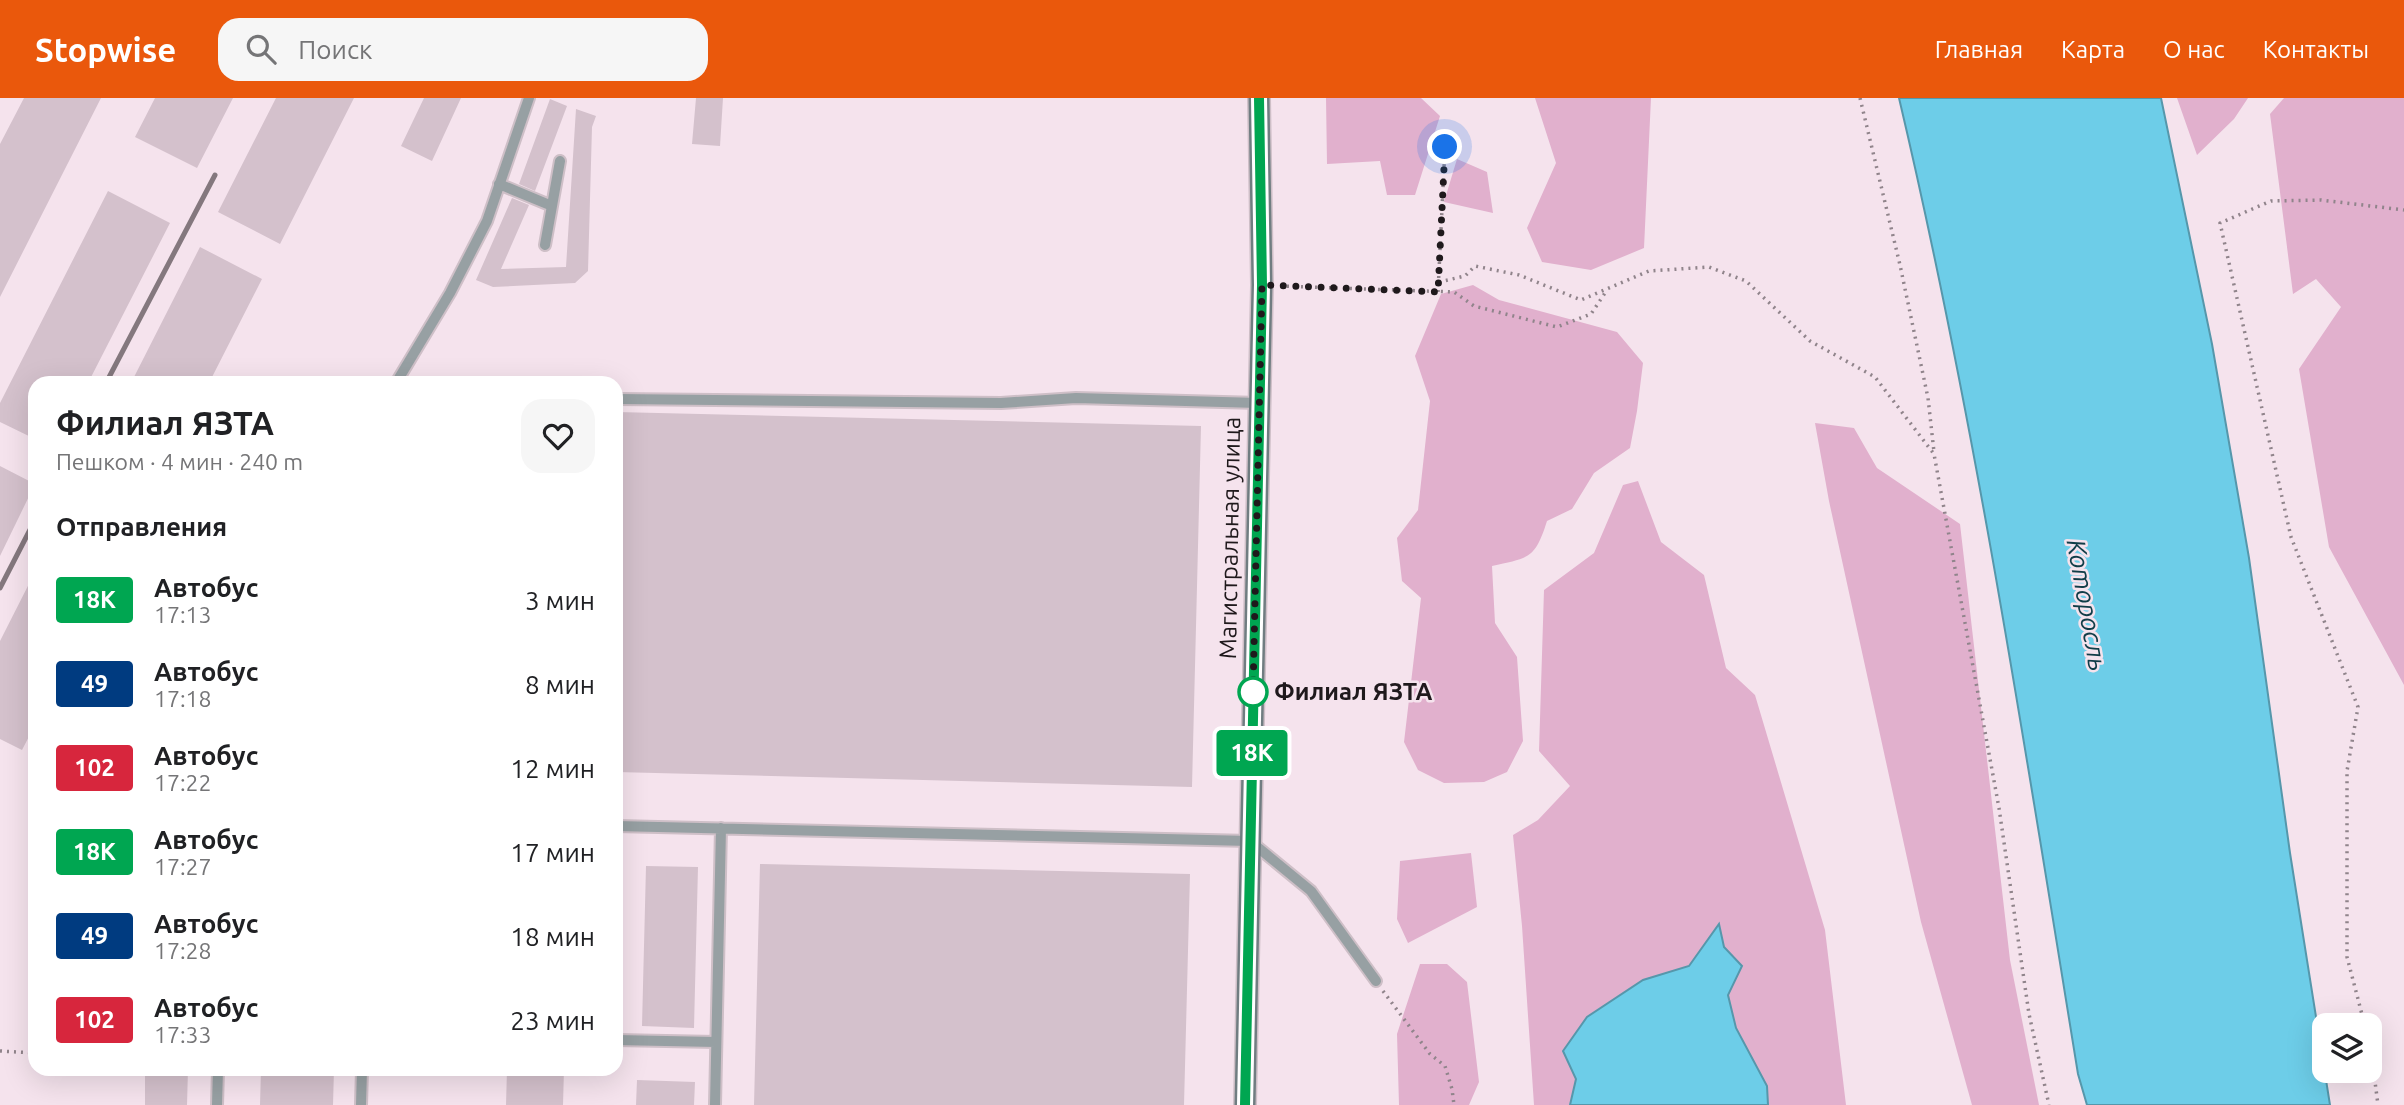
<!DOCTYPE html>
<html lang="ru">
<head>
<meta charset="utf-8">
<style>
  :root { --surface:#fff; --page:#f6f6f6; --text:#202124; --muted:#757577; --accent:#ea580c }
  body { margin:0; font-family:Ubuntu,sans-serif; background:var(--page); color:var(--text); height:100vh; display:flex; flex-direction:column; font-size:26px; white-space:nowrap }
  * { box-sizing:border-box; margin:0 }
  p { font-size:23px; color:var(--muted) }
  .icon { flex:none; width:38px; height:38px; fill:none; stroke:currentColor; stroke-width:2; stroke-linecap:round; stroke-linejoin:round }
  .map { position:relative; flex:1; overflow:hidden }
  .side { position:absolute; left:28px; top:278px; width:595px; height:700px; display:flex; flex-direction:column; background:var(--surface); border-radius:21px; box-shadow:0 7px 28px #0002 }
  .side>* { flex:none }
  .badge { padding:0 14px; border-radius:5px; font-size:24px; line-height:46px }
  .tools { position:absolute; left:2312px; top:915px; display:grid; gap:14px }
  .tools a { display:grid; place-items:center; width:70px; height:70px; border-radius:14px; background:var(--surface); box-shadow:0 7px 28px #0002; font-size:35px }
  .you { position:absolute; width:35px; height:35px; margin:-18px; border:5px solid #fff; border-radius:50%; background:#1a73e8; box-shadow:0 0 0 10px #1a73e833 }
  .map>.badge { position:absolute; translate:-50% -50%; box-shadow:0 0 0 4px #fff }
  h2 { padding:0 28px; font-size:26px; line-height:63px }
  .round { display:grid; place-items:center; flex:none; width:74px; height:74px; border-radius:21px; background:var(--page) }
  .summary { display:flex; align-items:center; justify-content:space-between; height:119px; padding:0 28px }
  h1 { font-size:33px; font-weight:700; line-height:52px }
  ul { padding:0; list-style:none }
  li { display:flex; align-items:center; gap:21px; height:84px; padding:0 28px }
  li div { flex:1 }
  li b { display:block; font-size:26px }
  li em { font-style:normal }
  li .badge { min-width:77px; font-weight:700; text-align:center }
  header { display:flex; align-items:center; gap:42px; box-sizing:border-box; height:98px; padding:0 35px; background:var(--accent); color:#fff }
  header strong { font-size:33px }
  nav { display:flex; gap:38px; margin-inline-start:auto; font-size:24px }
  .search { width:490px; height:63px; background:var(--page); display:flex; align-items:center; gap:18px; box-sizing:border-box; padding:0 24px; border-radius:21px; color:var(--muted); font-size:26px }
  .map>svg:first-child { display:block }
  .green { fill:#e1b0cd }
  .water { fill:#6dcde8; stroke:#5697ab; stroke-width:2 }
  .building { fill:#d4c1cc }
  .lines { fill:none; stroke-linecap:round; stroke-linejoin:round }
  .lane-casing { stroke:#cebfc7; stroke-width:14 }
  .secondary-casing { stroke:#cebfc7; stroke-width:24 }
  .path { stroke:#90848b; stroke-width:3.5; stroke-dasharray:2 5; stroke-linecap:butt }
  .lane { stroke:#97a0a3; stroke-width:10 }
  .secondary { stroke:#707d81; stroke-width:21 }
  .rail { stroke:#84787e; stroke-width:5 }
  .line-casing { stroke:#fff; stroke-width:16 }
  .line { stroke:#00a651; stroke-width:10 }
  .walk { stroke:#1f191c; stroke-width:7; stroke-dasharray:0 12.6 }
  .stop-dot { fill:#fff; stroke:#00a651; stroke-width:3.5 }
  .labels { text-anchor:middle; stroke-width:5; stroke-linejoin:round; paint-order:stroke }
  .street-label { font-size:24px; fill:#1f191c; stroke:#f5e3ed }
  .stop-label { font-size:24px; font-weight:bold; fill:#1f191c; stroke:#f5e3ed; text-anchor:start }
  .water-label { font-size:26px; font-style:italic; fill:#103d48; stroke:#f5e3ed }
</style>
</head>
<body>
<header>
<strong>Stopwise</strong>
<div class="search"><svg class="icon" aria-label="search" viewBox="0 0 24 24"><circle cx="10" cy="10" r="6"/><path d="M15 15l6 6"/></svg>Поиск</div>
<nav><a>Главная</a><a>Карта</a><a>О нас</a><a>Контакты</a></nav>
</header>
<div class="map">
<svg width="2404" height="1007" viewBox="0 0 2404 1007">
  <rect width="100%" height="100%" fill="#f5e3ed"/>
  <path class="green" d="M 1326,0 L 1421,0 L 1440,18 L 1415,97 L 1387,97 L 1380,63 L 1327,66 Z
    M 1535,0 L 1651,0 L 1644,150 L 1591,172 L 1542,164 L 1527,130 L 1556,65 Z
    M 2177,0 L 2248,0 L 2234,21 L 2197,57 Z
    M 2284,0 L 2404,0 L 2404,587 L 2329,449 L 2299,271 L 2341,209 L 2316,181 L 2293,196 L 2270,16 Z
    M 1457,61 L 1487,74 L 1493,115 L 1444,104 Z
    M 1473,187 L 1499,202 L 1617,234 L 1643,265 L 1637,313 L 1630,350 L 1594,375 L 1572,411 L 1547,423 C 1535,461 1529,460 1492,468 L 1495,525 L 1517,559 L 1523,643 L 1507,674 L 1484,684 L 1444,685 L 1418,672 L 1404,644 L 1421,500 L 1402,483 L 1397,440 L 1418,412 L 1430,303 L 1415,258 L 1441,196 Z
    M 1815,325 L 1854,330 L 1877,370 L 1960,426 L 2010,862 L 2039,1007 L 1972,1007 L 1921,824 L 1829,403 Z
    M 1638,383 L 1661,444 L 1704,477 L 1726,570 L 1755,597 L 1825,832 L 1846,1007 L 1534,1007 L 1522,828 L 1513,737 L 1538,722 L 1570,688 L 1539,653 L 1544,492 L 1594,455 L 1623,387 Z
    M 1471,755 L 1477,809 L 1408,845 L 1397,821 L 1400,763 Z
    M 1420,866 L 1447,866 L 1467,884 L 1479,984 L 1469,1007 L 1399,1007 L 1397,936 Z"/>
  <path class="water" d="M 1899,0 L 2161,0 L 2212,246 L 2249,460 L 2290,755 L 2330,1007 L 2087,1007 L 2078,976 C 2025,650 1975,322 1899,0 Z
    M 1719,826 L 1724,849 L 1742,868 L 1728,897 L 1736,930 L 1767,988 L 1768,1007 L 1570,1007 L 1576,981 L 1563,953 L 1587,919 L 1643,882 L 1689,868 Z"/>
  <path class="building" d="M 24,0 L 101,0 L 0,199 L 0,46 Z
    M 155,0 L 233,0 L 197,70 L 135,39 Z
    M 276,0 L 354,0 L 280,146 L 218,114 Z
    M 424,0 L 461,0 L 432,63 L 401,48 Z
    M 696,0 L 723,0 L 720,48 L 692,46 Z
    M 550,1 L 567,8 L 535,93 L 519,86 Z
    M 576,11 L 596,18 L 592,29 L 588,173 L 575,185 L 493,189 L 476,182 L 512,100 L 529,107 L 501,171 L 566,169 Z
    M 108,93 L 170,125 L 88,285 L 35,285 L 35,341 L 0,324 L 0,305 Z
    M 200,149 L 262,181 L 209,285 L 131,285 Z
    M 616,314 L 1201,328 L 1192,689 L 616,674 Z
    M 0,368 L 35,386 L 0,458 Z
    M 35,474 L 35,627 L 22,652 L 0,641 L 0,543 Z
    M 760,766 L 1190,776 L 1184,1007 L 754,1007 Z
    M 646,768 L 698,769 L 694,930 L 642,928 Z
    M 145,971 L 188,971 L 187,1007 L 145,1007 Z
    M 261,971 L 334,971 L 333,1007 L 260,1007 Z
    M 507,971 L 564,971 L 563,1007 L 506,1007 Z
    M 637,982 L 695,984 L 694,1007 L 636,1007 Z"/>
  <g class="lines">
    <defs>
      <path id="lane" d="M 499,86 L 552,108
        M 545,147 L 560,63
        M 396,285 L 450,195 L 487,123 L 529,0
        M 616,301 L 1001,305 L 1076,300 L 1259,305
        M 616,728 L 1250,743 L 1311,793 L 1376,883
        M 616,942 L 716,944
        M 217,1007 L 218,971
        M 361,1007 L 362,971
        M 715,1007 L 721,730"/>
      <path id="secondary" d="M 1245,1007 L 1262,187 L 1259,0"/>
    </defs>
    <use href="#lane" class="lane-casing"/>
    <use href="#secondary" class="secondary-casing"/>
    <path class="path" d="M 1860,0 L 1900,167 L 1928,300 L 1934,354
      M 1439,184 L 1465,178 L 1475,168 L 1519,177 L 1581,202 L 1649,173 L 1709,169 L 1746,183 L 1810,243 L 1875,279 L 1934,356 L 1999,710 L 2029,916 L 2049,1007
      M 1280,188 L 1454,194 L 1474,208 L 1557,229 L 1591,216 L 1607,192
      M 1438,194 L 1445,49
      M 1383,893 L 1430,956 L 1445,968 L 1452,991 L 1454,1007
      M 2365,928 L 2347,859 L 2347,673 L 2358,609 L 2291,439 L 2220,125 L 2271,103 L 2321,102 L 2404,112
      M 2370,945 L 2378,1007
      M 0,953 L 35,955"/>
    <use href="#lane" class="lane"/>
    <use href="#secondary" class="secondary"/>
    <path class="rail" d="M 106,285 L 215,77
      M 0,490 L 35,422"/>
  </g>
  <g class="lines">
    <defs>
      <path id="line" d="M 1245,1007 L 1262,187 L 1259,0"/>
    </defs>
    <use href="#line" class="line-casing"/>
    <use href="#line" class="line"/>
    <path class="walk" d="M 1253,594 L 1262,187 L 1438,194 L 1445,49"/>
  </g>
  <circle class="stop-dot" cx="1253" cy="594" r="14"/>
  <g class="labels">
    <g class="street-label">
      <text transform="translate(1230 440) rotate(-89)" y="8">Магистральная улица</text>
    </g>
    <g class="stop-label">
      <text x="1274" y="602">Филиал ЯЗТА</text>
    </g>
    <g class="water-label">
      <text transform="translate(2087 507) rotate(80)" y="9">Которосль</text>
    </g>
  </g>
</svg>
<div class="tools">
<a><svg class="icon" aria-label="layers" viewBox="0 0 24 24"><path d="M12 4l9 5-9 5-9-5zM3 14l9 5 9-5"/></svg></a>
</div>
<div class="you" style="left:1445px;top:49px"></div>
<b class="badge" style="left:1252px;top:655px;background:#00a651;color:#fff">18К</b>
<section class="side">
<div class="summary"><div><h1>Филиал ЯЗТА</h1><p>Пешком · 4 мин · 240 m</p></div><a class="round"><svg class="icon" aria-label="heart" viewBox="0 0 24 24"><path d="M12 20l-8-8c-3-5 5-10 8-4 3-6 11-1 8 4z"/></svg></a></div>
<h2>Отправления</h2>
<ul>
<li><span class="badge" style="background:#00a651;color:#fff">18К</span><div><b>Автобус</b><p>17:13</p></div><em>3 мин</em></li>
<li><span class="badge" style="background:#003b80;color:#fff">49</span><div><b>Автобус</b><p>17:18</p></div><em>8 мин</em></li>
<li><span class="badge" style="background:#d7263d;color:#fff">102</span><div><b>Автобус</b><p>17:22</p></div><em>12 мин</em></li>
<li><span class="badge" style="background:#00a651;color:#fff">18К</span><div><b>Автобус</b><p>17:27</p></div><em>17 мин</em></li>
<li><span class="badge" style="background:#003b80;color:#fff">49</span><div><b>Автобус</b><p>17:28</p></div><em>18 мин</em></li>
<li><span class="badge" style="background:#d7263d;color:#fff">102</span><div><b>Автобус</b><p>17:33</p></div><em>23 мин</em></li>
</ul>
</section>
</div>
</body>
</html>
